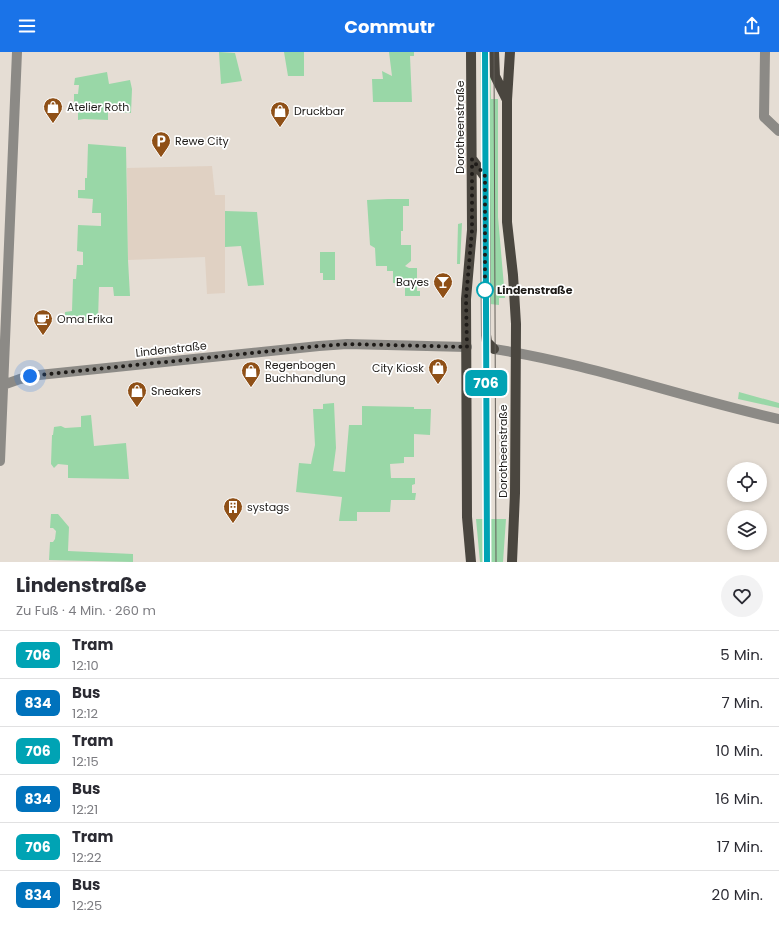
<!DOCTYPE html>
<html lang="de">
<head>
<meta charset="utf-8">
<style>
  :root { --surface:#fff; --page:#f2f2f3; --text:#2b2b33; --muted:#7c7c81; --line:#e1e1e2; --accent:#1a73e8 }
  body { margin:0; font-family:Poppins,sans-serif; background:var(--page); color:var(--text); height:100vh; display:flex; flex-direction:column; font-size:15px; white-space:nowrap }
  * { box-sizing:border-box; margin:0 }
  p { font-size:13px; color:var(--muted) }
  .icon { flex:none; width:22px; height:22px; fill:none; stroke:currentColor; stroke-width:2; stroke-linecap:round; stroke-linejoin:round }
  .map { position:relative; height:510px; overflow:hidden }
  .sheet { display:flex; flex-direction:column; background:var(--surface); flex:1 }
  .sheet>* { flex:none }
  .badge { padding:0 8px; border-radius:6px; font-size:14px; line-height:26px }
  .buttons { position:absolute; left:727px; top:410px; display:grid; gap:8px }
  .buttons a { display:grid; place-items:center; width:40px; height:40px; border-radius:50%; background:var(--surface); box-shadow:0 2px 6px #0003; font-size:20px }
  .you { position:absolute; width:20px; height:20px; margin:-10px; border:3px solid #fff; border-radius:50%; background:#1a73e8; box-shadow:0 0 0 6px #1a73e833 }
  .map>.badge { position:absolute; translate:-50% -50%; box-shadow:0 0 0 2px #fff }
  .round { display:grid; place-items:center; flex:none; width:42px; height:42px; border-radius:21px; background:var(--page) }
  .headline { display:flex; align-items:center; justify-content:space-between; height:68px; padding:0 16px }
  h1 { font-size:19px; font-weight:700; line-height:30px }
  ul { padding:0; list-style:none }
  li { display:flex; align-items:center; gap:12px; height:48px; padding:0 16px; border-top:1px solid var(--line) }
  li div { flex:1 }
  li b { display:block; font-size:15px }
  li em { font-style:normal }
  li .badge { min-width:44px; font-weight:700; text-align:center }
  header { display:flex; justify-content:space-between; align-items:center; height:52px; padding:0 16px; background:var(--accent); color:#fff; font-size:18px; font-weight:700 }
  .map>svg:first-child { display:block }
  .built { fill:#e0d1c3 }
  .green { fill:#99d7a7 }
  .lines { fill:none; stroke-linecap:round; stroke-linejoin:round }
  .street { stroke:#8c8a86; stroke-width:10 }
  .primary { stroke:#4a463f; stroke-width:10 }
  .tram { stroke:#625e58; stroke-width:1 }
  .line-casing { stroke:#fff; stroke-width:9 }
  .line { stroke:#00a3b4; stroke-width:6 }
  .walk { stroke:#1e1b18; stroke-width:4; stroke-dasharray:0 7.2 }
  .stop-dot { fill:#fff; stroke:#00a3b4; stroke-width:2 }
  .labels { text-anchor:middle; stroke-width:3.5; stroke-linejoin:round; paint-order:stroke }
  .poi-label { font-size:11px; fill:#1e1b18; stroke:#fff; text-anchor:start }
  .street-label { font-size:11px; fill:#1e1b18; stroke:#fff }
  .stop-label { font-size:11px; font-weight:bold; fill:#1e1b18; stroke:#fff; text-anchor:start }
</style>
</head>
<body>
<header><svg class="icon" aria-label="menu" viewBox="0 0 24 24"><path d="M4 6h16M4 12h16M4 18h16"/></svg>Commutr<svg class="icon" aria-label="share" viewBox="0 0 24 24"><path d="M12 15V3M7 8l5-5 5 5M5 13v7h14v-7"/></svg></header>
<div class="map">
<svg width="779" height="510" viewBox="0 0 779 510">
  <rect width="100%" height="100%" fill="#e5ddd4"/>
  <path class="built" d="M 212,114 L 215,143 L 225,143 L 225,241 L 207,242 L 205,205 L 128,208 L 127,116 Z"/>
  <path class="green" d="M 219,0 L 235,1 L 242,29 L 221,32 Z
    M 284,0 L 304,0 L 304,24 L 288,24 Z
    M 389,0 L 414,0 L 414,4 L 410,4 L 412,50 L 373,50 L 372,27 L 383,27 L 382,19 L 392,24 Z
    M 480,0 L 490,0 L 491,47 L 498,47 L 498,165 L 505,246 L 499,246 L 499,253 L 490,252 L 490,88 L 481,87 Z
    M 107,20 L 109,32 L 130,28 L 132,37 L 131,61 L 108,59 L 108,68 L 84,67 L 78,68 L 78,59 L 74,59 L 74,42 L 78,42 L 79,33 L 74,33 L 75,26 Z
    M 457,65 L 462,67 L 461,97 L 457,98 Z
    M 88,92 L 126,95 L 128,208 L 130,244 L 114,244 L 113,235 L 99,235 L 98,268 L 71,271 L 71,268 L 65,267 L 65,260 L 72,259 L 73,227 L 76,227 L 77,213 L 83,213 L 83,200 L 77,199 L 78,173 L 101,174 L 101,161 L 92,161 L 93,147 L 78,146 L 78,138 L 85,138 L 85,126 L 87,126 Z
    M 388,147 L 409,147 L 409,154 L 403,154 L 403,179 L 401,179 L 401,193 L 411,193 L 411,209 L 405,214 L 409,216 L 417,216 L 417,239 L 420,239 L 420,244 L 405,244 L 405,231 L 393,231 L 393,219 L 387,219 L 387,214 L 376,214 L 375,196 L 370,193 L 367,148 Z
    M 225,159 L 257,160 L 264,233 L 248,234 L 241,194 L 225,195 Z
    M 462,171 L 460,212 L 457,212 L 458,172 Z
    M 320,200 L 335,200 L 335,228 L 323,228 L 323,221 L 320,221 Z
    M 739,340 L 779,351 L 779,356 L 738,347 Z
    M 334,351 L 336,396 L 333,419 L 345,420 L 349,373 L 362,373 L 362,354 L 414,355 L 414,357 L 431,357 L 430,383 L 414,382 L 414,405 L 404,405 L 404,411 L 390,412 L 391,426 L 415,426 L 415,432 L 412,433 L 412,441 L 416,441 L 415,448 L 391,448 L 390,460 L 357,460 L 357,469 L 339,469 L 342,445 L 296,440 L 299,411 L 311,412 L 315,393 L 313,357 L 323,357 L 323,352 Z
    M 91,363 L 94,394 L 126,391 L 129,427 L 68,426 L 68,413 L 58,412 L 54,416 L 51,412 L 52,383 L 53,383 L 54,375 L 61,374 L 65,376 L 81,375 L 81,364 Z
    M 51,462 L 58,462 L 69,475 L 68,499 L 133,502 L 133,510 L 49,508 L 50,490 L 53,490 L 55,487 L 56,479 L 53,476 L 50,476 Z
    M 476,467 L 506,467 L 503,510 L 480,510 Z"/>
  <g class="lines">
    <path class="street" d="M 765,0 L 764,65 L 779,79
      M 494,297 C 591,312 684,346 779,367
      M 0,334 L 20,327 L 39,323 L 319,294 L 347,292 L 467,295
      M 0,409 L 17,0"/>
    <path class="primary" d="M 494,0 L 495,24 L 507,48
      M 510,0 L 507,48 L 507,170 L 513,223 L 516,272 L 515,441 L 512,510
      M 472,107 L 485,125 L 486,283 L 487,290 L 494,297
      M 471,510 L 467,465 L 466,247 L 472,178 L 471,0"/>
    <path class="tram" d="M 485,0 L 487,510
      M 494,0 L 496,510"/>
  </g>
  <g class="lines">
    <defs>
      <path id="line" d="M 485,0 L 487,510"/>
    </defs>
    <use href="#line" class="line-casing"/>
    <use href="#line" class="line"/>
    <path class="walk" d="M 30,324 L 319,294 L 347,292 L 467,295 L 466,247 L 472,178 L 472,107 L 485,124 L 485,238"/>
  </g>
  <defs>
    <symbol id="shop-pin" viewBox="-11 -11 22 30"><path d="M0 17L-7.5 6A9.5 9.5 0 1 1 7.5 6Z" fill="#8f5017" stroke="#fff"/><path d="M-5-2.5h2.3a2.7 3.5 0 0 1 5.4 0H5L5.5 6h-11ZM-1.5-2.5h3a1.5 2.3 0 0 0-3 0Z" fill="#fff"/></symbol>
    <symbol id="parking-pin" viewBox="-11 -11 22 30"><path d="M0 17L-7.5 6A9.5 9.5 0 1 1 7.5 6Z" fill="#8f5017" stroke="#fff"/><path d="M-3.5-5.5H1a3.5 3.5 0 0 1 0 7H-1V5.5H-3.5ZM-1-3.4V-.6H.8a1.4 1.4 0 0 0 0-2.8Z" fill="#fff"/></symbol>
    <symbol id="bar-pin" viewBox="-11 -11 22 30"><path d="M0 17L-7.5 6A9.5 9.5 0 1 1 7.5 6Z" fill="#8f5017" stroke="#fff"/><path d="M-6-5H6L.8 .8V4.5H3.5V6h-7V4.5H-.8V.8Z" fill="#fff"/></symbol>
    <symbol id="cafe-pin" viewBox="-11 -11 22 30"><path d="M0 17L-7.5 6A9.5 9.5 0 1 1 7.5 6Z" fill="#8f5017" stroke="#fff"/><path d="M-5.5-4.5H6V0H3Q3 3.5 0 3.5H-2.5Q-5.5 3.5-5.5 0ZM3-3.2v2h1.7v-2ZM-6 4.5H4V6H-6Z" fill="#fff"/></symbol>
    <symbol id="building-pin" viewBox="-11 -11 22 30"><path d="M0 17L-7.5 6A9.5 9.5 0 1 1 7.5 6Z" fill="#8f5017" stroke="#fff"/><path d="M-4-6H4V6H1V3H-1V6H-4ZM-2.5-4.3h1.7v1.8h-1.7ZM.8-4.3h1.7v1.8H.8ZM-2.5-1h1.7V.8h-1.7ZM.8-1h1.7V.8H.8Z" fill="#fff"/></symbol>
  </defs>
  <g fill-rule="evenodd">
    <use href="#shop-pin" x="42" y="44" width="22" height="30"/>
    <use href="#shop-pin" x="269" y="48" width="22" height="30"/>
    <use href="#parking-pin" x="150" y="78" width="22" height="30"/>
    <use href="#bar-pin" x="432" y="219" width="22" height="30"/>
    <use href="#cafe-pin" x="32" y="256" width="22" height="30"/>
    <use href="#shop-pin" x="427" y="305" width="22" height="30"/>
    <use href="#shop-pin" x="240" y="308" width="22" height="30"/>
    <use href="#shop-pin" x="126" y="328" width="22" height="30"/>
    <use href="#building-pin" x="222" y="444" width="22" height="30"/>
  </g>
  <circle class="stop-dot" cx="485" cy="238" r="8"/>
  <g class="labels">
    <g class="poi-label">
      <text x="67" y="59">Atelier Roth</text>
      <text x="294" y="63">Druckbar</text>
      <text x="175" y="93">Rewe City</text>
      <text x="429" y="234" text-anchor="end">Bayes</text>
      <text x="57" y="271">Oma Erika</text>
      <text x="265" y="317">Regenbogen<tspan x="265" dy="13">Buchhandlung</tspan></text>
      <text x="424" y="320" text-anchor="end">City Kiosk</text>
      <text x="151" y="343">Sneakers</text>
      <text x="247" y="459">systags</text>
    </g>
    <g class="street-label">
      <text transform="translate(460 75) rotate(-90)" y="4">Dorotheenstraße</text>
      <text transform="translate(171 297) rotate(-6)" y="4">Lindenstraße</text>
      <text transform="translate(503 399) rotate(-90)" y="4">Dorotheenstraße</text>
    </g>
    <g class="stop-label">
      <text x="497" y="242">Lindenstraße</text>
    </g>
  </g>
</svg>
<div class="buttons">
<a><svg class="icon" aria-label="locate" viewBox="0 0 24 24"><circle cx="12" cy="12" r="6"/><path d="M12 2v4M12 18v4M2 12h4M18 12h4"/></svg></a>
<a><svg class="icon" aria-label="layers" viewBox="0 0 24 24"><path d="M12 4l9 5-9 5-9-5zM3 14l9 5 9-5"/></svg></a>
</div>
<div class="you" style="left:30px;top:324px"></div>
<b class="badge" style="left:486px;top:331px;background:#00a3b4;color:#fff">706</b>
</div>
<section class="sheet">
<div class="headline"><div><h1>Lindenstraße</h1><p>Zu Fuß · 4 Min. · 260 m</p></div><a class="round"><svg class="icon" aria-label="heart" viewBox="0 0 24 24"><path d="M12 20l-8-8c-3-5 5-10 8-4 3-6 11-1 8 4z"/></svg></a></div>
<ul>
<li><span class="badge" style="background:#00a3b4;color:#fff">706</span><div><b>Tram</b><p>12:10</p></div><em>5 Min.</em></li>
<li><span class="badge" style="background:#0072bc;color:#fff">834</span><div><b>Bus</b><p>12:12</p></div><em>7 Min.</em></li>
<li><span class="badge" style="background:#00a3b4;color:#fff">706</span><div><b>Tram</b><p>12:15</p></div><em>10 Min.</em></li>
<li><span class="badge" style="background:#0072bc;color:#fff">834</span><div><b>Bus</b><p>12:21</p></div><em>16 Min.</em></li>
<li><span class="badge" style="background:#00a3b4;color:#fff">706</span><div><b>Tram</b><p>12:22</p></div><em>17 Min.</em></li>
<li><span class="badge" style="background:#0072bc;color:#fff">834</span><div><b>Bus</b><p>12:25</p></div><em>20 Min.</em></li>
</ul>
</section>
</body>
</html>
